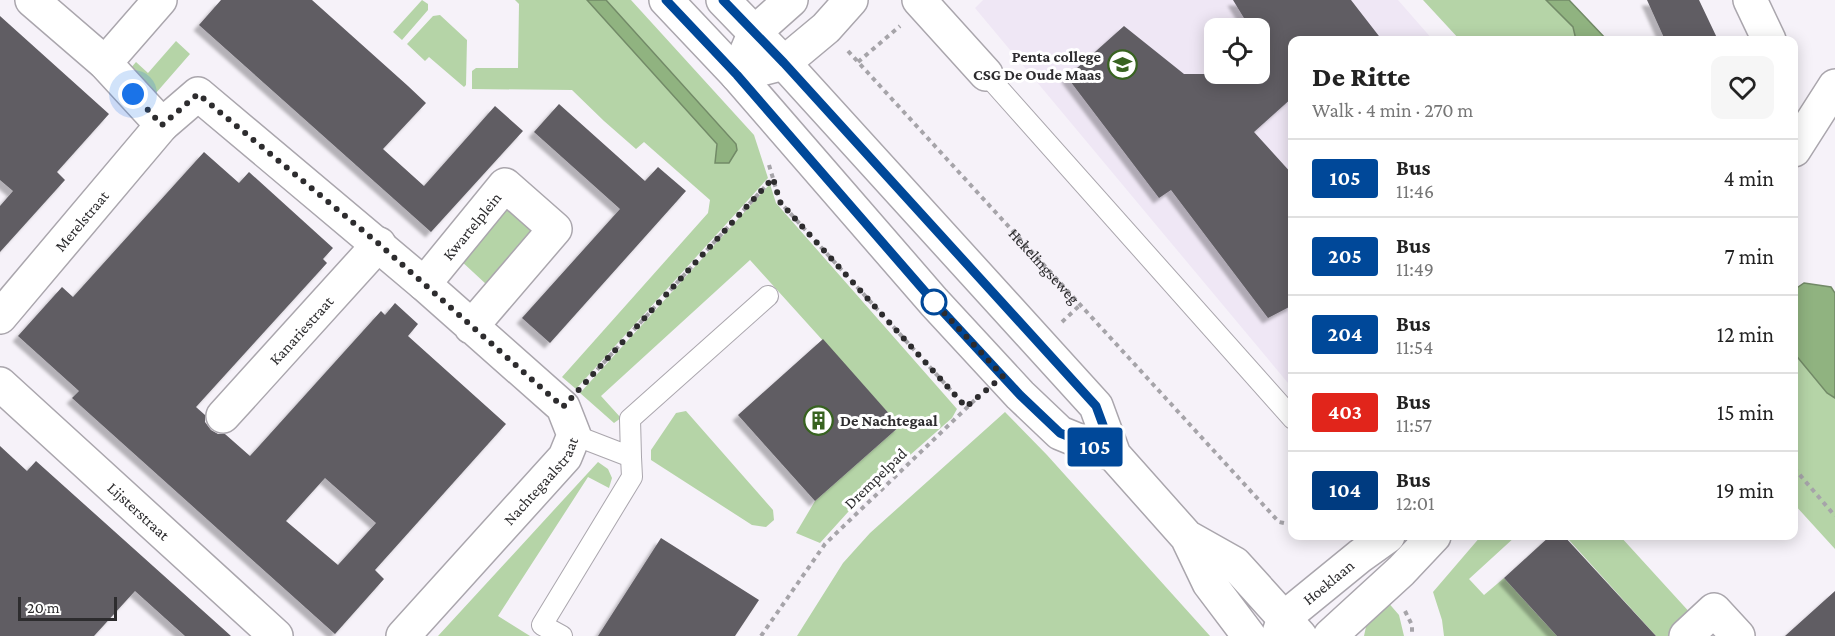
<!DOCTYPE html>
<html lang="en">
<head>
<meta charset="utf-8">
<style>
  :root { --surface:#fff; --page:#f6f6f6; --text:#222; --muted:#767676; --line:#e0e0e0 }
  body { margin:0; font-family:"Crimson Pro",serif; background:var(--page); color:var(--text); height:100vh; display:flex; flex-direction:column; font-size:22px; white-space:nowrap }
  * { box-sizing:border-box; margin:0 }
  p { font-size:20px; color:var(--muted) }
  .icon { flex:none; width:33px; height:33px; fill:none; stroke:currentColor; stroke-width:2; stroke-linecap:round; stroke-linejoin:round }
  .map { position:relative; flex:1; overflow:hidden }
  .panel { position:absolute; left:1288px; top:36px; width:510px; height:504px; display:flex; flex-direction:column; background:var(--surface); border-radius:12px; box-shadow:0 3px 15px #0003 }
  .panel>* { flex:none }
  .badge { padding:0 12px; border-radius:4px; font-size:21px; line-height:39px }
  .fabs { position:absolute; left:1204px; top:18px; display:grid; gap:12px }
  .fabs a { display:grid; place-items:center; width:66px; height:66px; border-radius:12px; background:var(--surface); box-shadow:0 3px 15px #0003; font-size:30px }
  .scale { position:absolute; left:18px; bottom:15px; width:99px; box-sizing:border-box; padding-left:6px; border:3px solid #2d2c2e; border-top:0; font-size:16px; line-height:21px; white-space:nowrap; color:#2d2c2e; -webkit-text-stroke:4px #fff; paint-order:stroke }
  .you { position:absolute; width:30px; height:30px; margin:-15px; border:4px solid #fff; border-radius:50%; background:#1a73e8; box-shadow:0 0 0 9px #1a73e833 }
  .map>.badge { position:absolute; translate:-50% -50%; box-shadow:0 0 0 3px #fff }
  .round { display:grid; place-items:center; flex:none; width:63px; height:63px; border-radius:12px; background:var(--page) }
  .summary { display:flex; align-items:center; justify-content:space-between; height:102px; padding:0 24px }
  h1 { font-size:28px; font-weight:800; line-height:45px }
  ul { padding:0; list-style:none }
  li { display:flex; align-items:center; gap:18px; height:78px; padding:0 24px; border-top:2px solid var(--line) }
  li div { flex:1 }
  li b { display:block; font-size:22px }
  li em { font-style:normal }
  li .badge { min-width:66px; font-weight:700; text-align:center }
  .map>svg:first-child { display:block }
  .built { fill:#efe7f5; fill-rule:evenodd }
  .green { fill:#b5d4a7 }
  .water { fill:#90b380; stroke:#728a67; stroke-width:1.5 }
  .building { fill:#605d63; fill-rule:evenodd; filter:url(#shadow) }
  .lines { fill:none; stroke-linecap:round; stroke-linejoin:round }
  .lane-casing { stroke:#aaa6ad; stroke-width:22 }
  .street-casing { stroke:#aaa6ad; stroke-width:36 }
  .secondary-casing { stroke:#aaa6ad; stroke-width:36 }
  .path { stroke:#a6a4a9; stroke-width:4; stroke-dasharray:4.5 4.5; stroke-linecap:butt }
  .lane { stroke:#fff; stroke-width:20 }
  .street { stroke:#fff; stroke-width:33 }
  .secondary { stroke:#fff; stroke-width:33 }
  .line-casing { stroke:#fff; stroke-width:14 }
  .line { stroke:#004899; stroke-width:9 }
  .walk { stroke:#2d2c2e; stroke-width:6; stroke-dasharray:0 10.8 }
  .stop-dot { fill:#fff; stroke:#004899; stroke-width:3 }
  .labels { text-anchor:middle; stroke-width:6; stroke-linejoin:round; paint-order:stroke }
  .poi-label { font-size:16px; font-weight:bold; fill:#2d2c2e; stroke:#fff; text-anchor:end }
  .street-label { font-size:16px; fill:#2d2c2e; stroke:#fff }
</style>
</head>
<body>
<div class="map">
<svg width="1835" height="636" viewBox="0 0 1835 636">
  <defs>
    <filter id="shadow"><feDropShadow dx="-5.5" dy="5.5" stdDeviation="1.5" flood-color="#0004"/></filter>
  </defs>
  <rect width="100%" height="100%" fill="#f6f2f9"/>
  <path class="built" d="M 983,0 L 1398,0 L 1433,40 L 1293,40 L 1293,389 L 975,8 ZM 1215,28 L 1260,28 L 1260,74 L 1215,74 Z"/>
  <path class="green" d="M 422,0 L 428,4 L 428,10 L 402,40 L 393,32 Z
    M 515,0 L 587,0 L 717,144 L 736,144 L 606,0 L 631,0 L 754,135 L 768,178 L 576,389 L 562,377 L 708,213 L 710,200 L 644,142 L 636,149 L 604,121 L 572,90 L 472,89 L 472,71 L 476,68 L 518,68 L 519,4 Z
    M 1423,0 L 1546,0 L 1573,27 L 1576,40 L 1460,40 Z
    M 440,15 L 467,40 L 466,85 L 464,87 L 429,57 L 425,61 L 407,44 L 433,16 Z
    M 176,41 L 190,54 L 156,93 L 130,69 L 136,62 L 148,73 Z
    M 770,184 L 776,203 L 957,409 L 952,418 L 858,501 L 820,543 L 796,533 L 815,501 L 900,426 L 750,260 L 601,396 L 621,418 L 614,423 L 580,393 Z
    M 512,208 L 532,226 L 532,232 L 487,285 L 459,259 L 506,209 Z
    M 1794,353 L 1827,393 L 1835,398 L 1835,549 L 1794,504 Z
    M 686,411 L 773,510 L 774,520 L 766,527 L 752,525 L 651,460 L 651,450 L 676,413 Z
    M 1005,412 L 1047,455 L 1210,636 L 797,636 L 843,563 L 870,533 Z
    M 598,462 L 608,469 L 612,478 L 609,488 L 588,477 L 498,616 L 530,636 L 438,636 Z
    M 1481,536 L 1516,536 L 1469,579 L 1484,595 L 1504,578 L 1557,636 L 1444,636 L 1442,620 L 1433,592 Z
    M 1574,536 L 1620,536 L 1693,616 L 1670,636 L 1656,636 L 1569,540 Z
    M 1386,600 L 1399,615 L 1404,636 L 1364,636 L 1367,622 Z"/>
  <path class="water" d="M 587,0 L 606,0 L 736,144 L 737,150 L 729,163 L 715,163 L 717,144 Z
    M 1546,0 L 1569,0 L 1607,40 L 1576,40 L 1573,27 Z
    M 1804,283 L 1831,287 L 1835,293 L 1835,398 L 1827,393 L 1794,353 L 1794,290 Z"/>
  <path class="building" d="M 221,0 L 312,0 L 408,86 L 426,103 L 383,149 L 424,186 L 495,106 L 523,131 L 431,232 L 199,25 Z
    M 1233,0 L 1351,0 L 1382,40 L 1293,40 L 1293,97 L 1254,132 L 1293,175 L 1293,305 L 1268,318 L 1171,190 L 1159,198 L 1067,77 L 1124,26 L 1184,74 L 1208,74 L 1215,67 L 1215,74 L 1260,74 L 1260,28 L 1250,28 Z
    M 1647,0 L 1699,0 L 1718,40 L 1665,40 Z
    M 0,16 L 109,114 L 57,172 L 65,180 L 0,252 L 0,206 L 13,191 L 0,180 Z
    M 559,104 L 645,181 L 658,167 L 686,191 L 550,343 L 522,318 L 620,209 L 534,132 Z
    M 204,152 L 239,183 L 249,172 L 333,248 L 323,259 L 327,263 L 196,407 L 205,415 L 205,422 L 211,430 L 218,434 L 225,434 L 250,456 L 381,311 L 385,315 L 395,303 L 418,324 L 408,336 L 506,424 L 375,570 L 384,579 L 335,634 L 72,398 L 79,391 L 18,336 L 62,287 L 73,297 ZM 325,478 L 376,523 L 338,565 L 286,521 Z
    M 823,339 L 900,426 L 815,501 L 738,415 Z
    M 0,446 L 27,471 L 36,461 L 231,636 L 185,636 L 135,591 L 94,636 L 0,636 Z
    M 1550,536 L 1564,536 L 1656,636 L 1557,636 L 1504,578 Z
    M 661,538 L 759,600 L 735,636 L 598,636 Z
    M 1835,591 L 1835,636 L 1785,636 Z"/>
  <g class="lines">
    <defs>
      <path id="lane" d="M 986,74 L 1293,419
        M 631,457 L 630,419 L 768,296
        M 562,636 L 542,625 L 632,477 L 631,457 L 574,435"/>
      <g id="street">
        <path d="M 32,0 L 105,63 L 162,125 L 198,94 L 424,284"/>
        <path d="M 919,0 L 986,74"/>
        <path d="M 1750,0 L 1769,40"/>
        <path d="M 743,60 L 755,32 L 791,0"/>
        <path d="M 105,63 L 160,0"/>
        <path d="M 737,75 L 784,63 L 826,28 L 851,0"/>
        <path d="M 1794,150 L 1835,86"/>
        <path id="s2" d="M 0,317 L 162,125"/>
        <path id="s3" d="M 0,384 L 276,636"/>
        <path id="s4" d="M 223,416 L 379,244"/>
        <path id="s5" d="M 403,636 L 565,457 L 574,435 L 563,407 L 424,284 L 505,185 L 555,229 L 471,327"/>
        <path id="s6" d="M 1278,636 L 1284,618 L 1360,556 L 1388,536"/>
        <path d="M 1330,636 L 1401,571 L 1434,536"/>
        <path d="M 1686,636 L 1714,610 L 1738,636"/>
      </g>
      <path id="secondary" d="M 666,0 L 737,75 L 934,302 L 1020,395 L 1060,433 L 1114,455
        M 723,0 L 784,63 L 1096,406 L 1114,455 L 1187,537 L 1209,583 L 1249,636
        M 1187,537 L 1235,564 L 1300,636"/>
    </defs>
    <use href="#lane" class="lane-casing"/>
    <use href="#street" class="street-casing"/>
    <use href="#secondary" class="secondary-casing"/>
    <g class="path">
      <path id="s1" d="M 848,51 L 1279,522 L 1293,525"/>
      <path d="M 858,62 L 900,26"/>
      <path d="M 769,165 L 780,202 L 966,407"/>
      <path d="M 1062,322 L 1079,306"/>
      <path d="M 585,383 L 773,178"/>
      <path d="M 1794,468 L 1835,516"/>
      <path d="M 1405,611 L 1412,625 L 1412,636"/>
      <path d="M 761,636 L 825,544 L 978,397"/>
    </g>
    <use href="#lane" class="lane"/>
    <use href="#street" class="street"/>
    <use href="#secondary" class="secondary"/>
  </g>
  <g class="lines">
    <defs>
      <path id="line" d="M 666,0 L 737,75 L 934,302 L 1020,395 L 1060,433 L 1114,455 L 1096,406 L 784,63 L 723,0"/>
    </defs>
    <use href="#line" class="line-casing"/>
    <use href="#line" class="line"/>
    <path class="walk" d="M 133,94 L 162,125 L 198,94 L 379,244 L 563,407 L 773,178 L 780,202 L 966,407 L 1003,376 L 934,302"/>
  </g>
  <defs>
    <symbol id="school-ring" viewBox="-11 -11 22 22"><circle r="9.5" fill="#fff" stroke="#386320" stroke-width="1.5"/><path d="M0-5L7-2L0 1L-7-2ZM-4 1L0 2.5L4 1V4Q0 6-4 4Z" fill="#386320"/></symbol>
    <symbol id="building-ring" viewBox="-11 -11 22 22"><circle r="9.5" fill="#fff" stroke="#386320" stroke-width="1.5"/><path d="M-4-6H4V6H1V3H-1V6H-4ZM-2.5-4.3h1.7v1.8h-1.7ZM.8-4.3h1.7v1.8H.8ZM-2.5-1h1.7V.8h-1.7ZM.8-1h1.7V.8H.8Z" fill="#386320"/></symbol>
  </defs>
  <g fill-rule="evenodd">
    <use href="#school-ring" x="1106" y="48" width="33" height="33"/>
    <use href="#building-ring" x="802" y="404" width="33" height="33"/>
  </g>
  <circle class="stop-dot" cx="934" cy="302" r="12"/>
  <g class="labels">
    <g class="poi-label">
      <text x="1101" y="62">Penta college<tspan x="1101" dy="18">CSG De Oude Maas</tspan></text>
      <text x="840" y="426" text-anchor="start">De Nachtegaal</text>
    </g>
    <g class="street-label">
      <text dy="6" stroke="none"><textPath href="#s2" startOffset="126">Merelstraat</textPath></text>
      <text dy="6" stroke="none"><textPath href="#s5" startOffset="556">Kwartelplein</textPath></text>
      <text dy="6" stroke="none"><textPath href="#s1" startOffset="291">Hekelingseweg</textPath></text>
      <text dy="6" stroke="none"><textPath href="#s4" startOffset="116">Kanariestraat</textPath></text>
      <text transform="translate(875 478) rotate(-44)" y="6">Drempelpad</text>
      <text dy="6" stroke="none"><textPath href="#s5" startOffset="208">Nachtegaalstraat</textPath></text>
      <text dy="6" stroke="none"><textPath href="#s3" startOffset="188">Lijsterstraat</textPath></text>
      <text dy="6" stroke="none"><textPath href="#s6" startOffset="76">Hoeklaan</textPath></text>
    </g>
  </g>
</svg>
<div class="fabs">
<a><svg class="icon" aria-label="locate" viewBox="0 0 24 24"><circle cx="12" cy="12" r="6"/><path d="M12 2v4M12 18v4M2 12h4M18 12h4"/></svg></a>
</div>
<div class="scale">20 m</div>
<div class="you" style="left:133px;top:94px"></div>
<b class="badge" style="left:1095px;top:447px;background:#004899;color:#fff">105</b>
<section class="panel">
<div class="summary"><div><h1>De Ritte</h1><p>Walk · 4 min · 270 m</p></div><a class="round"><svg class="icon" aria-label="heart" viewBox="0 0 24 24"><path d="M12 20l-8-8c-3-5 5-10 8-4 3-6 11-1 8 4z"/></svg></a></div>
<ul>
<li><span class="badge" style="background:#004899;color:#fff">105</span><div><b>Bus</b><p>11:46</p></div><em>4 min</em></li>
<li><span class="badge" style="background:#004899;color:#fff">205</span><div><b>Bus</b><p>11:49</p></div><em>7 min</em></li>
<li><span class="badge" style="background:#004899;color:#fff">204</span><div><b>Bus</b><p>11:54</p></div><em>12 min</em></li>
<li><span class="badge" style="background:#e1251b;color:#fff">403</span><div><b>Bus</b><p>11:57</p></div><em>15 min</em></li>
<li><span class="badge" style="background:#003b80;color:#fff">104</span><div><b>Bus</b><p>12:01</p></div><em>19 min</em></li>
</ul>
</section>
</div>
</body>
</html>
